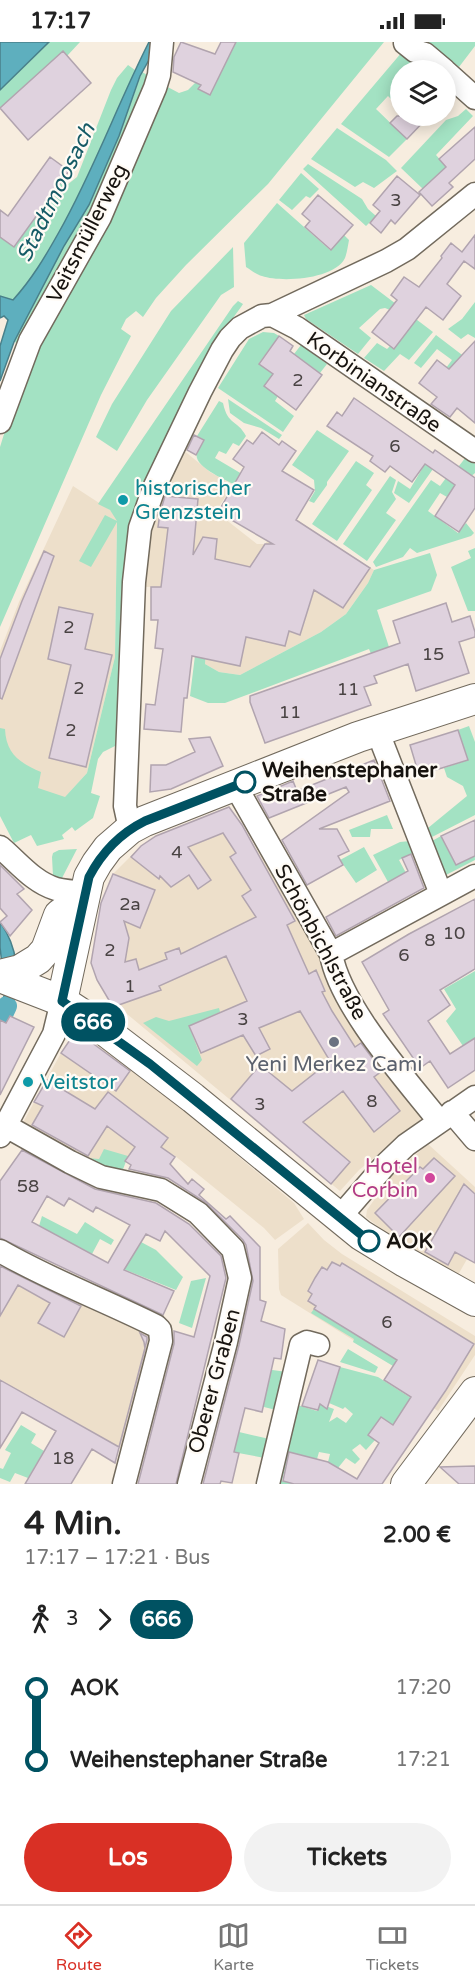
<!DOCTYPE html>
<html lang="de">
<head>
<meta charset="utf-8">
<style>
  :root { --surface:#fff; --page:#f2f2f2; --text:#222; --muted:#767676; --line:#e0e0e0; --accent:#d93025 }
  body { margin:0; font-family:"Varela Round",sans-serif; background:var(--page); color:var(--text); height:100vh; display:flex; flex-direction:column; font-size:22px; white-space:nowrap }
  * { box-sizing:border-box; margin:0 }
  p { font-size:20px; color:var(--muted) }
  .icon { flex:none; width:33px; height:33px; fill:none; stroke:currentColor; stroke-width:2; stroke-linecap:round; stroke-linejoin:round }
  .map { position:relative; height:1442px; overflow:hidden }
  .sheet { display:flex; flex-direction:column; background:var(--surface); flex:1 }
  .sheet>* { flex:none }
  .badge { padding:0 12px; border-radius:20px; font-size:21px; line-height:39px }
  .tools { position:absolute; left:390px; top:18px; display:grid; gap:12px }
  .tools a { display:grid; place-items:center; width:66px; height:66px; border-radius:50%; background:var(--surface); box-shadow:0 3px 15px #0003; font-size:30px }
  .map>.badge { position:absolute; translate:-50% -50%; box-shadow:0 0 0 3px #fff }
  .legs { display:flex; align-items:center; gap:9px; height:66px; padding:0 24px; font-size:20px }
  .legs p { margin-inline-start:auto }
  .overview { display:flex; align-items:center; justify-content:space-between; height:102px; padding:0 24px }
  h1 { font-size:33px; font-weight:700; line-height:45px }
  .action { display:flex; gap:12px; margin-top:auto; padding:12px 24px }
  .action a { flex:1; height:69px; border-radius:36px; background:var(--accent); color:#fff; font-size:24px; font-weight:700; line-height:69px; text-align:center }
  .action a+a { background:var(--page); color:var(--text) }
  ul { padding:0 24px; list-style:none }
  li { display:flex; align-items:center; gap:21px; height:72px; font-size:22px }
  li i { display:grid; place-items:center; width:9px; height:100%; margin:0 8px; background:currentColor }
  li i::after { content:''; width:15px; height:15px; margin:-8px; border:4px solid; border-radius:50%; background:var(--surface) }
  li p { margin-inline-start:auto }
  li:first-child i { background:linear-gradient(#0000 50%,currentColor 0) }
  li:last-child i { background:linear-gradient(currentColor 50%,#0000 0) }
  .status { display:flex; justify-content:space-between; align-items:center; height:42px; padding:0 30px; background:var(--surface); direction:ltr }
  .status svg { height:16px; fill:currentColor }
  .dock { display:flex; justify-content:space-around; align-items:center; height:84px; border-top:2px solid var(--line); background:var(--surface); font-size:16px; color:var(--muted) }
  .dock a { display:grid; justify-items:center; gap:3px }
  .dock .selected { color:var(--accent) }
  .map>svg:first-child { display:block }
  .built { fill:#eddfca }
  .green { fill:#a3e2c3 }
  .water { fill:#5eafbe; stroke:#49808a; stroke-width:1.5 }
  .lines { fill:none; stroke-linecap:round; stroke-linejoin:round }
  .canal { stroke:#5eafbe; stroke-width:20 }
  .building { fill:#dfd2de; stroke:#b1a4af; stroke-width:1.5; fill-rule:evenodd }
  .minor-casing { stroke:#726a5d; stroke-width:25 }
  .major-casing { stroke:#726a5d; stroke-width:32 }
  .minor { stroke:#fff; stroke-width:22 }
  .major { stroke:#fff; stroke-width:30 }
  .line-1-casing { stroke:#fff; stroke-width:14 }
  .line-1 { stroke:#005262; stroke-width:9 }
  .culture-dot { fill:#0f9aa8; stroke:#fffbf5; stroke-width:2 }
  .stop-1-dot { fill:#fff; stroke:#005262; stroke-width:3 }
  .worship-dot { fill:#6b7280; stroke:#fffbf5; stroke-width:2 }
  .hotel-dot { fill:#d1479c; stroke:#fffbf5; stroke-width:2 }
  .labels { text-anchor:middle; stroke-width:4.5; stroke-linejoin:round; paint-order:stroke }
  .number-label { font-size:18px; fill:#494343 }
  .street-label { font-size:21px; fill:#17130f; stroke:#fffbf5 }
  .culture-label { font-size:21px; fill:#0d838f; stroke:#fffbf5; text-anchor:start }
  .stop-label { font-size:21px; font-weight:bold; fill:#17130f; stroke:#fffbf5; text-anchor:start }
  .worship-label { font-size:21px; fill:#5b616d; stroke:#fffbf5 }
  .hotel-label { font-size:21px; fill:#b23c85; stroke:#fffbf5; text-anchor:end }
  .water-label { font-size:22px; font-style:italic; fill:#165b66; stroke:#fffbf5 }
</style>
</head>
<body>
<div class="status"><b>17:17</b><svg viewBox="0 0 49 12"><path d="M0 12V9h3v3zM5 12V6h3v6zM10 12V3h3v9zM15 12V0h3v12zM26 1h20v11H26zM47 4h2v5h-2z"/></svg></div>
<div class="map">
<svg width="475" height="1442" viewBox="0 0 475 1442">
  <rect width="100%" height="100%" fill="#f7eddf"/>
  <path class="built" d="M 182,407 L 210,430 L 233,443 L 218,466 L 220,473 L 257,502 L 265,502 L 287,471 L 374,528 L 368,541 L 346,572 L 321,590 L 240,633 L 219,630 L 205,622 L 209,567 L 193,544 L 144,545 L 149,489 L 158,454 Z
    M 73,444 L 110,468 L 117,477 L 115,615 L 87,731 L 59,762 L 0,749 L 0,609 L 19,560 Z
    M 229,765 L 276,837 L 321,913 L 325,932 L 343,966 L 422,1073 L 420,1078 L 359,1128 L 340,1149 L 127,972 L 113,965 L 98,941 L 91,921 L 101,864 L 100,864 L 113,832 L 141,804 L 154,795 Z
    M 76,989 L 132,1027 L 187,1069 L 190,1074 L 294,1161 L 304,1177 L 275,1198 L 264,1186 L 174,1113 L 161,1106 L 139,1101 L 125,1119 L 122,1130 L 103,1129 L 20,1086 L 61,1011 Z
    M 428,1102 L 475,1145 L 475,1203 L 458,1233 L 398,1200 L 366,1175 L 367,1168 L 391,1134 Z
    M 308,1181 L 324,1198 L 342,1212 L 475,1294 L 475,1313 L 438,1369 L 414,1353 L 411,1356 L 384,1338 L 393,1323 L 281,1253 L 279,1247 L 278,1207 Z
    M 0,1216 L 155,1293 L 129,1411 L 34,1356 L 22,1370 L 0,1358 Z"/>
  <path class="green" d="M 49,0 L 80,0 L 67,14 L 63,10 L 0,66 L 0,48 Z
    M 236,0 L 384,0 L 268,142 L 186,223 L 156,256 L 143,275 L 136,269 L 126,277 L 121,287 L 131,294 L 101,353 L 0,585 L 0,405 L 22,334 L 116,152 L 122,153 L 157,71 L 153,66 L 162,42 L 179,51 L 188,48 Z
    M 428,0 L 475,0 L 475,4 L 459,25 Z
    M 402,10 L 424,28 L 400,28 L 400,55 L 395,61 L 388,54 L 376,67 L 407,97 L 389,115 L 341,82 Z
    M 128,23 L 135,28 L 132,36 C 109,88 87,140 59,190 C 45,214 33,238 13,258 L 0,254 L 0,195 L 14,205 L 60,141 L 67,143 L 77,135 L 111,48 L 117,36 Z
    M 142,30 L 149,34 L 125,106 L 21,302 L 14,300 L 64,204 L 89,163 L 119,94 Z
    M 466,67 L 473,74 L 436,113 L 453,132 L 423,147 L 401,126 L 446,78 L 458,74 Z
    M 337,86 L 386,118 L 397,129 L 374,146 L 363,140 L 355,145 L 311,117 Z
    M 308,122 L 362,157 L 368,167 L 376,174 L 366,184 L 303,127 Z
    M 301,131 L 319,147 L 310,156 L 306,154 L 292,168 L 279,158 Z
    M 277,161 L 330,208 L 344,193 L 349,198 C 348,203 347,211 345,216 C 335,237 282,241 262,234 C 257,233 251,228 246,225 L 244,201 Z
    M 233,205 L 234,245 L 221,253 L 147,358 L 117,409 L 96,395 L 112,362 L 171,269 Z
    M 371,243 L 433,290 L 409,318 L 400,312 L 384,329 L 364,316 L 377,301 L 387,307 L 390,304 L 390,268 L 385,266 L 380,267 L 359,286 L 371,296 L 358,312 L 306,277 L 304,273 Z
    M 238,259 L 243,262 L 241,265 L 214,302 L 145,438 L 132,475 L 117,703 L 103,710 L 98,717 L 91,751 L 100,754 L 93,776 L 75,789 L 72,785 L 62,793 L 64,797 L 37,804 L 31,793 L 14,801 L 0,774 L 0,686 L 5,687 C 6,712 20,721 41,730 L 38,746 L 65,755 L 87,731 L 115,615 L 117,480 L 91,525 L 79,519 L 105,473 L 117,479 L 110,468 L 98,462 L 102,456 L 233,264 Z
    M 475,260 L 475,296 L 468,292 L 461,297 L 448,287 L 462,277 Z
    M 263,290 L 274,291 L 279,294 L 259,321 L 273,332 L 278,354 L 275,359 L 294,374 L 283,390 L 218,346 L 249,297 Z
    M 436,293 L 474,322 L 448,353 L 446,326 L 452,318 L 437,307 L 421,326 L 414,321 Z
    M 301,303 L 327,322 L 320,331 L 294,312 Z
    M 228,357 L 282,393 L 279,397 L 261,386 L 244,381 L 230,371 Z
    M 219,359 L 223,361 C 228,384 237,377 246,394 L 239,404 L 233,401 L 226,412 L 219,409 L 215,416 L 259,442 L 242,446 C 232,441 200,428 197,416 C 195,411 202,403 204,398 L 197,394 Z
    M 317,388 L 349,409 L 327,440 L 327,443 L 314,461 L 309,459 L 315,449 L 314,438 L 292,423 Z
    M 466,415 L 475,422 L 475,431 L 447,455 L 440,451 L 428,469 L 458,491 L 466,481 L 474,491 L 471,494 L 417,511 L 410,506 L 403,515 L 376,525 L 373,520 L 431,438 L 440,444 L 446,436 L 448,438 Z
    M 356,419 L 374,431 L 366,443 L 372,448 L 337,499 L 312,482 Z
    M 425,422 L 433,427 L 409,461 L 394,451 L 398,439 L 410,447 Z
    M 390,434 L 396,438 L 392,450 L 396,457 L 386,471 L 396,478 L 367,519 L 343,502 Z
    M 475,506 L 475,569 L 468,569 L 451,525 L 471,516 L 468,509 Z
    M 430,511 L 437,533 L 431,549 L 377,568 L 389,605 L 375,621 L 369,607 L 225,661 L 208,661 L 190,654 L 197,597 L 209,567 L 205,622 L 219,630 L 240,633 L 321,590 L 346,572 L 368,541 L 374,528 Z
    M 469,684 L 475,700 L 475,773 L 432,795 L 428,786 L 467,754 L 463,744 L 447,735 L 444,726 L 468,718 L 458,688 Z
    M 387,773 L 393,787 L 371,787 L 370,795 L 352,795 L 349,788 Z
    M 441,794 L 456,823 L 475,814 L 475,818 L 446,833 L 432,799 Z
    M 410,799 L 415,810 L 399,818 L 406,831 L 388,840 L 373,813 L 400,800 Z
    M 364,805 L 377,828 L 356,841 L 340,818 Z
    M 77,807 L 62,836 L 53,834 L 52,815 L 53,811 L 59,808 Z
    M 475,929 L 475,996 L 463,1004 L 446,979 L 456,967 L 444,947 Z
    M 219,966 L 220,970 L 189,984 L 202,1018 L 197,1024 L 143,981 L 156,975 L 169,979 Z
    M 104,1107 L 128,1114 L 122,1130 L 103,1129 L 87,1116 L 99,1117 Z
    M 42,1174 L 77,1192 L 85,1180 L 114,1198 L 111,1203 L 100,1197 L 92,1212 L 39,1184 Z
    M 141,1200 L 156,1208 L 183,1235 L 176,1248 L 108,1221 L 118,1203 L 134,1211 Z
    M 206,1236 L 192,1286 L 179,1281 L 191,1239 Z
    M 314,1267 L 397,1318 L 393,1324 L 353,1300 L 354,1297 L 311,1271 Z
    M 348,1307 L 378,1325 L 375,1331 L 340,1320 Z
    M 340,1325 L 378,1335 L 411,1356 L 393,1383 L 381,1375 L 369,1394 L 375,1398 L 366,1408 L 360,1402 L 352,1408 L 360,1417 L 355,1422 L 346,1416 L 338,1426 L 328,1420 L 330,1412 L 319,1410 L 317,1417 L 289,1410 L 282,1439 L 294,1442 L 275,1442 L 294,1362 L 317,1369 L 320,1362 L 334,1367 L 329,1380 L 337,1375 L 346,1381 L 353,1372 L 345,1365 L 343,1367 L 329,1361 Z
    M 265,1327 L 287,1330 L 280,1369 L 244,1360 L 268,1342 L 270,1336 L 264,1335 Z
    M 21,1383 L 36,1392 L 31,1401 L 44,1409 L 28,1436 L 15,1431 L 10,1440 L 0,1436 L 0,1426 L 3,1427 L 11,1411 L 5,1408 Z
    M 239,1390 L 274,1398 L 270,1417 L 233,1410 Z"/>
  <path class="water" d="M 0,0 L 49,0 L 0,48 Z
    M 149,0 L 159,0 L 140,34 L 119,94 L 89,163 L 64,204 L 14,300 L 0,339 L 0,304 L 8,278 L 4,274 L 0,276 L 0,254 L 13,258 C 32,237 45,215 59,190 C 94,128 117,63 149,0 Z
    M 0,880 C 21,910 17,933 13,967 L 2,962 L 5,950 L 0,905 Z"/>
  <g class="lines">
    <path class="canal" d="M 0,979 L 7,964"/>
  </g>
  <path class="building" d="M 181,0 L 215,12 L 221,0 L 236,0 L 210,53 L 198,47 L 201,43 L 173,30 L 174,15 Z
    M 63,9 L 91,41 L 28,98 L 0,66 Z
    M 397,74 L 429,74 L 407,97 L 390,81 Z
    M 475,85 L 475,117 L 449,141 L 453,145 L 432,164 L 419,150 L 446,125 L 439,117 Z
    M 50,115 L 69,129 L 14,205 L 0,195 L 0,168 L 8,174 Z
    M 397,134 L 420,153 L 395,182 L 391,178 L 381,191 L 370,181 L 380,169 L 373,163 Z
    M 318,153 L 353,183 L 331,208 L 305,185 L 310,179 L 302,172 Z
    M 475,193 L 475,227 L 464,219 L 447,242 L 461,254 L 443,278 L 426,265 L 394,307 L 372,290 L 397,258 L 391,253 L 404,235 L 419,245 L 442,216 L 441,214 L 451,201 L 462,210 Z
    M 279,294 L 293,304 L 290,309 L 322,333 L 296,368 L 264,344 L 273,332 L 259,322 Z
    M 475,299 L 475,381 L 457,366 L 450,375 L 431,362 L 437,355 L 419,341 L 437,318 L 449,327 Z
    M 354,356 L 433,411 L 435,408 L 475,436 L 475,466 L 459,490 L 435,474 L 455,443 L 425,422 L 412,440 L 390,424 L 385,430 L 370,419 L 373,414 L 327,384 L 337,370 L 342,374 Z
    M 262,390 L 279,403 L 282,399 L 296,409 L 282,429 L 314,448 L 296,478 L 370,526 L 343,566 L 314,548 L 300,593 L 289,589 L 285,604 L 246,595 L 240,624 L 192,614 L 187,656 L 184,656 L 181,690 L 144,687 L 146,662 L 155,663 L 163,607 L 155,606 L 158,578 L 151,578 L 151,545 L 161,545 L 168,486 L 158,485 L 160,471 L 165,454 L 198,457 L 193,513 L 203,495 L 217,497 L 215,517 L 250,525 L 265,502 L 273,502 L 228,476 L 220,467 L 244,425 L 233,417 L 247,398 L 253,402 Z
    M 194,393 L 204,398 L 196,413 L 187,408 Z
    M 44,509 L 54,514 L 2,657 L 0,656 L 0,617 L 22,559 Z
    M 446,561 L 452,580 L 470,574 L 475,590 L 475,595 L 459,600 L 469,631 L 416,649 L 408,622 L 374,634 L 377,641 L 364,645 L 371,663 L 265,701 L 250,660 L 250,654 L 400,601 L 393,579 Z
    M 59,565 L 93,572 L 85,607 L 112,613 L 86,725 L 49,716 L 71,623 L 48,617 Z
    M 458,688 L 468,718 L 419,733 L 410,703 Z
    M 210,695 L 223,724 L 171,747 L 150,750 L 151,723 L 166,723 L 195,710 L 189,697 Z
    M 374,718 L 390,759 L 319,787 L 337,787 L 349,809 L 338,814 L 343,823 L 307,843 L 282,798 L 349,750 L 346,745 L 269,776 L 257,754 L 293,739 L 297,749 Z
    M 229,765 L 242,783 L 295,879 L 287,883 L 309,932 L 316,928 L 325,949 L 322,950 L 332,969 L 355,1005 L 361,1001 L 382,1029 L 374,1035 L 400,1069 L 374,1090 L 343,1049 L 303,1080 L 350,1120 L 331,1142 L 231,1057 L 260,1023 L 292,1049 L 330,1019 L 300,969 L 259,986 L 270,1007 L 256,1014 L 243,993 L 201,1011 L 189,984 L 247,959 L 226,914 L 159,944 L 161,948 L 113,965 L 97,938 L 91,921 L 101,861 L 113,832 L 155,848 L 140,886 L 124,879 L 129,896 L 125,920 L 136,917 L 139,928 L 167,917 L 165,911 L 179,906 L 181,912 L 256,875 L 242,854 L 251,848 L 230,815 L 236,811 L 223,791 L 188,805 L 211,838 L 198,847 L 189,833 L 171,845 L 160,834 L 159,837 L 131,815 L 141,804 L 156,794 Z
    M 475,778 L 475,814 L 456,823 L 441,794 Z
    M 411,812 L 424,846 L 336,894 L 326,875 L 408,829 L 402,816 Z
    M 0,823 L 24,847 L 17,852 L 32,868 L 10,894 L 0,880 L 7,874 L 0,866 Z
    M 475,857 L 475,927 L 440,948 L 450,963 L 428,979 L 450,1012 L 475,996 L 475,1028 L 448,1046 L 430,1019 L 420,1026 L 383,972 L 389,968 L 362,920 L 409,892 Z
    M 10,974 L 34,985 L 0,1053 L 0,978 L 6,981 Z
    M 76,989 L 130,1029 L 116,1049 L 61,1011 Z
    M 47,1038 L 95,1067 L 108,1050 L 168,1096 L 161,1105 L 175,1115 L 170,1122 L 188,1142 L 192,1137 L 204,1147 L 199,1153 L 226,1177 L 230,1174 L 260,1205 L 260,1258 L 266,1260 L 261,1279 L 285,1287 L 281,1317 L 274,1316 L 262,1370 L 245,1366 L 234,1410 L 239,1411 L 232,1441 L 221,1439 L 220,1442 L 203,1442 L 239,1303 L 253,1239 L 246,1203 L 243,1198 L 205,1160 L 168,1136 L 129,1127 L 131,1123 L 125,1119 L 135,1105 L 107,1084 L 88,1114 L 32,1083 L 43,1064 L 34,1060 Z
    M 22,1108 L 95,1147 L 156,1161 L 189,1182 L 221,1214 L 226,1236 L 176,1442 L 138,1442 L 174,1302 L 174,1289 L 194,1295 L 210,1234 L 165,1189 L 160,1199 L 146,1192 L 124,1228 L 174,1249 L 163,1273 L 0,1196 L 0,1139 ZM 47,1154 L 64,1164 L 69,1156 L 93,1170 L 96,1165 L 130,1183 L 108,1221 L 32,1180 Z
    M 434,1116 L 455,1134 L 399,1195 L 375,1171 L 420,1125 L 423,1127 Z
    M 464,1142 L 475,1152 L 475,1221 L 455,1210 L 448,1223 L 425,1210 Z
    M 332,1220 L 340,1224 L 342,1221 L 474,1302 L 446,1348 L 382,1442 L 294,1442 L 283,1439 L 289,1410 L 328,1420 L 357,1437 L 379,1401 L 368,1393 L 381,1375 L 393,1383 L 411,1355 L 384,1338 L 397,1318 L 314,1267 L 316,1264 L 308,1259 L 312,1252 L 308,1249 L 315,1236 L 322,1225 L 327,1228 Z
    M 0,1224 L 81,1264 L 64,1295 L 38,1281 L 50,1261 L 18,1243 L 0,1274 Z
    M 140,1291 L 147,1295 L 147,1298 L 115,1421 L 92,1407 L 71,1442 L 25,1442 L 56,1389 L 22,1370 L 0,1406 L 0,1338 L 119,1405 L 145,1307 L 144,1300 Z
    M 318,1318 L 340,1325 L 327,1367 L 320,1362 L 318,1368 L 302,1364 Z
    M 475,1424 L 475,1442 L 459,1442 L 440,1425 Z"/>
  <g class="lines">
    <defs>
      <path id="minor" d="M 405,1 L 415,9 L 425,12 L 444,28
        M 446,30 L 475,56
        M 272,273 L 297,286 L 475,409
        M 0,380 L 30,299 L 100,175 L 155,46 L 159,33 L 162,0
        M 377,688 L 441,852
        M 235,743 L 331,912 C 340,964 405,1036 439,1079
        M 130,787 L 125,764 L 134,540 L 140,486 L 154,446 L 200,350 L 222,308 L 230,296 L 240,286 L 262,274 L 272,273 L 386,219 L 407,207 L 475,152
        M 0,805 C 18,820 33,840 56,847 C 65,849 75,850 85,851
        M 331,912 L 475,834
        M 452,1070 L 475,1097
        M 6,1084 L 70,1120 L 101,1135 L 161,1148 L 198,1171 L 233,1207 L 240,1236 L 226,1300 L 189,1442
        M 0,1094 L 54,992 L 62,959
        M 339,1176 L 385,1123 L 406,1103 L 475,1055
        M 0,1209 C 50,1238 104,1258 156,1284 L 160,1288 L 161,1299 L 124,1442
        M 268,1442 L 301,1303 L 307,1300 L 318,1303"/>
      <path id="major" d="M 0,933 L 20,928 L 38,917 L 46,908 L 59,873 L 78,859
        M 0,935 L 62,959 L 91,978 L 193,1056 L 361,1193 L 405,1220 L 475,1259
        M 62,959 L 89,835 L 97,821 L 108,806 L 130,787 L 145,779 L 358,695 L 475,657
        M 406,1442 L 475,1350"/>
    </defs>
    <use href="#minor" class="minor-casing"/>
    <use href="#major" class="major-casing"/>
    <use href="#minor" class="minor"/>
    <use href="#major" class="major"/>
  </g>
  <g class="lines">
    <defs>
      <path id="line-1" d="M 245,740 L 145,779 C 119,792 102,810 89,835 L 62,959 L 150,1022 L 369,1199"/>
    </defs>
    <use href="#line-1" class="line-1-casing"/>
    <use href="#line-1" class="line-1"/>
  </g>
  <g class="culture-dot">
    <circle cx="123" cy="458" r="6"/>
    <circle cx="28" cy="1040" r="6"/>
  </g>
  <g class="stop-1-dot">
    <circle cx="245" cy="740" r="10"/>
    <circle cx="369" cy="1199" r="10"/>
  </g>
  <circle class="worship-dot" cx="334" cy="1000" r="6"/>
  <circle class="hotel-dot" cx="430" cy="1136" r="6"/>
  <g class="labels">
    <g class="number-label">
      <text x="396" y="164">3</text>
      <text x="298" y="344">2</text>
      <text x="395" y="410">6</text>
      <text x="69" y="591">2</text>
      <text x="433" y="618">15</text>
      <text x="79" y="652">2</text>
      <text x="348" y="653">11</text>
      <text x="290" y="676">11</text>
      <text x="71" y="694">2</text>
      <text x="177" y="816">4</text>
      <text x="130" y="868">2a</text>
      <text x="454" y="897">10</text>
      <text x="430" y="904">8</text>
      <text x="110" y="914">2</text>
      <text x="404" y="919">6</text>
      <text x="130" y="950">1</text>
      <text x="243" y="983">3</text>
      <text x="372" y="1065">8</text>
      <text x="260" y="1068">3</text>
      <text x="28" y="1150">58</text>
      <text x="387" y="1286">6</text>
      <text x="63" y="1422">18</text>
    </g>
    <g class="street-label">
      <text transform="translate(87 191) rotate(-63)" y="7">Veitsmüllerweg</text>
      <text transform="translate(374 340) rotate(35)" y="7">Korbinianstraße</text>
      <text transform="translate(321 900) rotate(62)" y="7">Schönbichlstraße</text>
      <text transform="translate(214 1339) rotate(-75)" y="7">Oberer Graben</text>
    </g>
    <g class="culture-label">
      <text x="135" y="453">historischer<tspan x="135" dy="24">Grenzstein</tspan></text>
      <text x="40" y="1047">Veitstor</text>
    </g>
    <g class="stop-label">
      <text x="262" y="735">Weihenstephaner<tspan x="262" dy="24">Straße</tspan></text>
      <text x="386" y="1206">AOK</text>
    </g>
    <g class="worship-label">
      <text x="334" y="1029">Yeni Merkez Cami</text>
    </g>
    <g class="hotel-label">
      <text x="418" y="1131">Hotel<tspan x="418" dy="24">Corbin</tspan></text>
    </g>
    <g class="water-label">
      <text transform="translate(55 150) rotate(-64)" y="8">Stadtmoosach</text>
    </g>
  </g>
</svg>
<div class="tools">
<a><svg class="icon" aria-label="layers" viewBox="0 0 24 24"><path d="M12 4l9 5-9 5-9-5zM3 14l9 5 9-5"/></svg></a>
</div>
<b class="badge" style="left:93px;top:980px;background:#005262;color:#fff">666</b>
</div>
<section class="sheet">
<div class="overview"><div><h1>4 Min.</h1><p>17:17 – 17:21 · Bus</p></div><b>2.00 €</b></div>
<div class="legs"><svg class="icon" aria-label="walk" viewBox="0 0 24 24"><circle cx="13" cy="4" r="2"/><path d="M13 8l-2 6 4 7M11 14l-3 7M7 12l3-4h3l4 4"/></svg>3<svg class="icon" aria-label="forward" viewBox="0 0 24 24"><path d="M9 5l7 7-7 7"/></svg><b class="badge" style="background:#005262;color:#fff">666</b></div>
<ul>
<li><i style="color:#005262"></i><b>AOK</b><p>17:20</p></li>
<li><i style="color:#005262"></i><b>Weihenstephaner Straße</b><p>17:21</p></li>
</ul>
<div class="action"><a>Los</a><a>Tickets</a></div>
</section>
<nav class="dock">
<a class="selected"><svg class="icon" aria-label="directions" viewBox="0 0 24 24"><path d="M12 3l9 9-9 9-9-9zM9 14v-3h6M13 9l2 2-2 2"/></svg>Route</a>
<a><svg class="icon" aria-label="map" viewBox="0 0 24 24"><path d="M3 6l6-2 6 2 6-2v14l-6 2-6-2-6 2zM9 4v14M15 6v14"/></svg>Karte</a>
<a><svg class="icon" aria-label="tickets" viewBox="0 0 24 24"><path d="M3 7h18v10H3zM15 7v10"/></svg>Tickets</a>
</nav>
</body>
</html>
